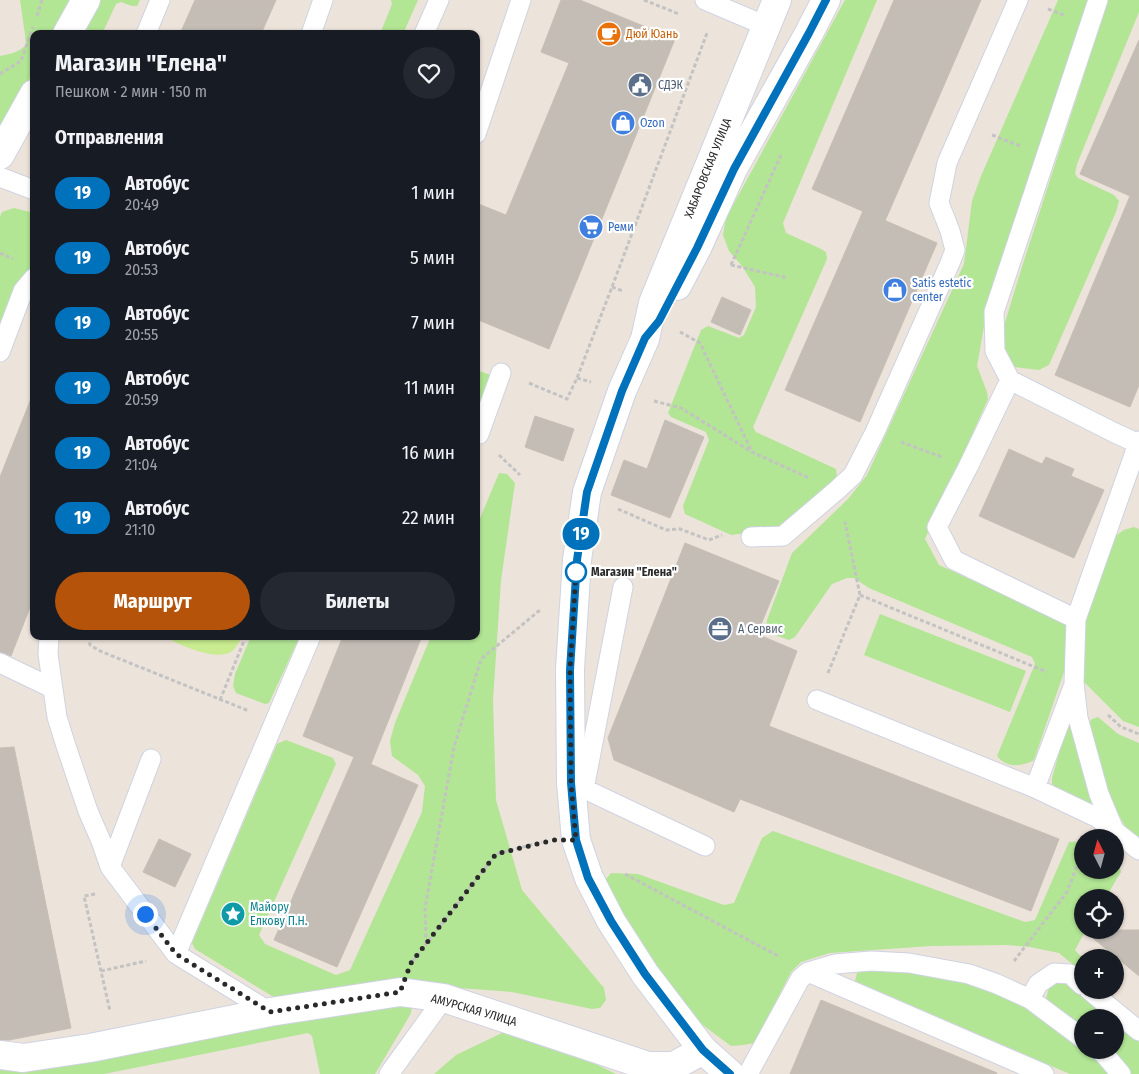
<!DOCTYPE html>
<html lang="ru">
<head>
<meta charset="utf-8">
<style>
  :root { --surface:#171b24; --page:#242831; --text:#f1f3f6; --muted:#9ea1a6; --accent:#b45309 }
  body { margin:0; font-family:"Fira Sans Condensed",sans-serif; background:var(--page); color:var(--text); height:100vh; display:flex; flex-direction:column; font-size:19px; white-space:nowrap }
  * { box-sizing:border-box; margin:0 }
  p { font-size:16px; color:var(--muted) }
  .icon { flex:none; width:28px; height:28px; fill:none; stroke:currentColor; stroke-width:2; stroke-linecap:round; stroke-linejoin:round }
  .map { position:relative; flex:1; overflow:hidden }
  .details { position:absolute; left:30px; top:30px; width:450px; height:610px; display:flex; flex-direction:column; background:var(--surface); border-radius:10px; box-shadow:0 1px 4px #0004 }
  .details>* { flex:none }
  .badge { padding:0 10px; border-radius:16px; font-size:18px; line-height:32px }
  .needle { width:32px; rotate:354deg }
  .tools { position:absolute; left:1074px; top:829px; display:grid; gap:10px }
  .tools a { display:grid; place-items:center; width:50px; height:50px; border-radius:50%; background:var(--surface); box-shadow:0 1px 4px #0004; font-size:25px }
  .you { position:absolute; width:25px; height:25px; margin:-12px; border:4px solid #fff; border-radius:50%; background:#1a73e8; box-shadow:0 0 0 8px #1a73e833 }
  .map>.badge { position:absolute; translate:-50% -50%; box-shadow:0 0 0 2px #fff }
  h2 { padding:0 25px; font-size:19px; line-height:45px }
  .round { display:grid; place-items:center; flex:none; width:52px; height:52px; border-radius:26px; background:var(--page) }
  .overview { display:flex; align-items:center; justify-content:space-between; height:85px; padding:0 25px }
  h1 { font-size:24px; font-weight:700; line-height:38px }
  .button { display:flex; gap:10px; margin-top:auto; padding:10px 25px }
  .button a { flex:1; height:58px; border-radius:30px; background:var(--accent); color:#fff; font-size:20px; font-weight:700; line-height:58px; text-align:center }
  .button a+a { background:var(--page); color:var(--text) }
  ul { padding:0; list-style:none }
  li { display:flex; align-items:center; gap:15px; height:65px; padding:0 25px }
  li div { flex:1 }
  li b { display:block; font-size:19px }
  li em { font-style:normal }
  li .badge { min-width:55px; font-weight:700; text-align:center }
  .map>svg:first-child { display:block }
  .green { fill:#b2e594 }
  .pitch { fill:#c8ec8f }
  .building { fill:#c4bdb6; stroke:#c7bfb3 }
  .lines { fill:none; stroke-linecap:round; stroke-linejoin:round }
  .lane-casing { stroke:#cfd3e2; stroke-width:21 }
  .street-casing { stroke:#cfd3e2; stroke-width:30 }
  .secondary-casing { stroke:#cfd3e2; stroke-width:30 }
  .path { stroke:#c3c3c3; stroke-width:3; stroke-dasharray:4 2.5; stroke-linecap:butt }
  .lane { stroke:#fff; stroke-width:19 }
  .street { stroke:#fff; stroke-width:28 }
  .secondary { stroke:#fff; stroke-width:28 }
  .line-casing { stroke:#fff; stroke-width:11 }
  .line { stroke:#0072bc; stroke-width:8 }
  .walk { stroke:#292929; stroke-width:5; stroke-dasharray:0 9 }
  .stop-dot { fill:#fff; stroke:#0072bc; stroke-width:2.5 }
  .labels { text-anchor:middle; stroke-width:4.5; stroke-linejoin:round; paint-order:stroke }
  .food-label { font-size:12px; fill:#c56008; stroke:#fff; text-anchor:start }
  .service-label { font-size:12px; fill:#4e5e75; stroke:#fff; text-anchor:start }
  .shop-label { font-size:12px; fill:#366cbe; stroke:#fff; text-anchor:start }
  .street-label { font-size:12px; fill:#292929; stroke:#fff }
  .stop-label { font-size:12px; font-weight:bold; fill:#292929; stroke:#fff; text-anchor:start }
  .culture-label { font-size:12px; fill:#0d838f; stroke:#fff; text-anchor:start }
</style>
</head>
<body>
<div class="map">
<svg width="1139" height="1074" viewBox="0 0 1139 1074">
  <rect width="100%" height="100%" fill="#ece3da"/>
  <path class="green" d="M 20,0 L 73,0 L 54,34 L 34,34 L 34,71 L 12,110 L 0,128 L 0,56 C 10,54 18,53 26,45 L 25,34 Z
    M 91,0 L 140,0 L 137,6 L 132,6 L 121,2 L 116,4 L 102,34 L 74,34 Z
    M 391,0 L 418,0 L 403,34 L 380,34 L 392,4 Z
    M 845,0 L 877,0 L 783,223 L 786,233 L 819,248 L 826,252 L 827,259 L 753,427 L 756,432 L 836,469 L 837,478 L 778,529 L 731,535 L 685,514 L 683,506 L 709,440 L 706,432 L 671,417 L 668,413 L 701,330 L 708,326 L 739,338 L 744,335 L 756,307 L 755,287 L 742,266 L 729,251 L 723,235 L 726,218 Z
    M 1058,0 L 1091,0 L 987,309 L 977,366 L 987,392 L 988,399 L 925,539 L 939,565 L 1064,622 L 1068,629 L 1065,669 L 1034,760 C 1022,767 1006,768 997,756 L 1035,664 L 1032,657 L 869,588 L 854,578 L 847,578 L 832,584 L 795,637 L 789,640 L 769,633 L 766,630 L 767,620 L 792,553 L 848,499 L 867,475 L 964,264 L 972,201 L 981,176 Z
    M 1108,0 L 1139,0 L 1139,12 L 1077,164 L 1075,174 L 1078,178 L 1114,195 L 1119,201 L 1116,212 L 1049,365 L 1039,370 L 1015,367 L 1007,358 L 1000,339 L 1021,270 Z
    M 14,208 L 34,213 L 34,271 L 0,330 L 0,217 L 2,212 Z
    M 476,370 L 491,375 L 476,419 Z
    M 499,473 L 507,474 L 515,483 L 501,580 L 493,700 L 496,800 L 522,890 L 604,988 L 606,1000 L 600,1008 L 592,1009 L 512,992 L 417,985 L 277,999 L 195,949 L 192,943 L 277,744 L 286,740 L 333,758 L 336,764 L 259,935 L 265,944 L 336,975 L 350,970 L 422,812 L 425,786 L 418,775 L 392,756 L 390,741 L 395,723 L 431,636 L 476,636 L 476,528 Z
    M 1134,527 L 1139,529 L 1139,727 L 1123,721 L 1084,682 L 1081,676 L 1081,627 L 1114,537 L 1124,530 Z
    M 880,614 L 1026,671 L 1010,712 L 864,655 Z
    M 251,636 L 300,636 L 269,703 L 265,704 L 236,693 L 233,686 L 235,674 Z
    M 1098,717 L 1118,734 L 1139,743 L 1139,839 L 1125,826 L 1104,789 L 1089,723 L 1092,719 Z
    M 1069,718 L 1095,807 L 1056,788 L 1052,784 L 1052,778 Z
    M 773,831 L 1025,922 L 1035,920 L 1069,842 L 1082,841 L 1082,870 L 1115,870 L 1115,855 L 1121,872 L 1106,897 L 1082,898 L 1082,930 L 1086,930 L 1075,950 L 1082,958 L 1082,972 L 1059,953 L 1030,947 L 1007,945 L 931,946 L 830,953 L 801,962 L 791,972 L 755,1043 L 743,1045 L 731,1046 L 696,1020 L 642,950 L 605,891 L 606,879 L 611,873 L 638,874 L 724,905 L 734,903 L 762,838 Z
    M 881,969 L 913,972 L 967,983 L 1011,997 L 1082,1045 L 1082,1050 L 1090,1050 L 1116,1074 L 1070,1074 L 855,981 L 857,973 L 861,970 Z
    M 1057,980 L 1069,980 L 1114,1017 L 1082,1018 L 1082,1029 L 1046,999 L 1049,987 Z
    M 414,1002 L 410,1015 L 375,1074 L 320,1074 L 312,1036 L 308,1033 L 104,1074 L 0,1074 L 0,1062 L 309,1013 Z
    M 1115,1019 L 1139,1039 L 1139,1074 L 1129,1074 L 1108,1050 L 1115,1050 Z
    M 504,1032 L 550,1042 L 616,1074 L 434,1074 L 456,1055 Z"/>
  <path class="pitch" d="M 164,636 L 242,636 C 240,641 235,649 231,652 C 215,661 178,645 164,636 Z"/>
  <path class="building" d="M 195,0 L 276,0 L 261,34 L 180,34 Z
    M 561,0 L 580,0 L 675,39 L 549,349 L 476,319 L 476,203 L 506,215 L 569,63 L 541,52 Z
    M 894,0 L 981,0 L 885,221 L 812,189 Z
    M 1139,40 L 1139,385 L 1130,407 L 1055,375 L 1130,196 L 1080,174 Z
    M 863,211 L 937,243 L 860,422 L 785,390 Z
    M 722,297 L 751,310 L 740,335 L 711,322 Z
    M 32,396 L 34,396 L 34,597 L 11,656 L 0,652 L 0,477 Z
    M 535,416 L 574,429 L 563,461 L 525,447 Z
    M 665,420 L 704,437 L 670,518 L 611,495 L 624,460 L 647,469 Z
    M 1009,449 L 1042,464 L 1046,457 L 1074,469 L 1071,476 L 1104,490 L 1074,558 L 979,516 Z
    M 685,543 L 779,581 L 757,634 L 797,651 L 769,726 L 1059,839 L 1031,911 L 740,799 L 734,812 L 614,760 L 608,738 Z
    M 343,636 L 422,636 L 371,764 L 359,759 L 418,785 L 337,967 L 274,940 L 354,757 L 303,736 Z
    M 14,747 L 71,1028 L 9,1040 L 0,1040 L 0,748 Z
    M 159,839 L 191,854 L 175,887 L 143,872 Z
    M 1083,930 L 1139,930 L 1139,976 Z
    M 821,1000 L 997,1073 L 997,1074 L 790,1074 Z"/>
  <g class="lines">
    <defs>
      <path id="lane" d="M 705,0 L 766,26
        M 146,34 L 160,0
        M 311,34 L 323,0
        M 424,34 L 439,0
        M 476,134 L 521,0
        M 0,177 L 34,190
        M 0,352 L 23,291 L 34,278
        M 1010,380 L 995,351 L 994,312 L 1098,0
        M 476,434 L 479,434 L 501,373
        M 751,537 L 783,536 L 837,490 L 853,475 L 875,432 L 950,263 L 955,250 L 950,231 L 939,203 L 947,163 L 1018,0
        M 1076,619 L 954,560 L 937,527 L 968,467 L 1010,380 L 1115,433 L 1139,444
        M 49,636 L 48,654 L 57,717 L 66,746 L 88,811 L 101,841 L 110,867 L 176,954 L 270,1012
        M 0,663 L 52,688
        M 817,700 L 1035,788 L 1098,818 L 1139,850
        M 574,784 L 705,846
        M 1035,788 L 1073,687
        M 584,789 L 623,587
        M 1114,830 L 1099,794 L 1078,718 L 1074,683 L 1076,619 L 1139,441
        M 110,867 L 151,759
        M 176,954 L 311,636
        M 808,972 L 835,964 L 871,961 L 909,963 L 969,974 L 997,984 L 1030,999 L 1082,1038
        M 1089,990 L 1139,1031
        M 1030,999 L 1038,984 L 1054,973 L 1070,974 L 1082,985
        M 1099,1050 L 1104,1054 L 1121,1074
        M 389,1074 L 444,998
        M 748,1074 L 800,979 L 808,972 L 1044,1074"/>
      <path id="street" d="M 67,34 L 86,0
        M 0,155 L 34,94
        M 0,1055 L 23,1058 L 90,1048 L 270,1012 L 400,992 L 444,998 L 648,1066 L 674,1066 L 703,1050"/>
      <path id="secondary" d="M 677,286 L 697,248 L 733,169 L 809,33 L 826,0
        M 730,1074 L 703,1050 L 645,974 L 611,921 L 589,878 L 576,840 L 571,783 L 570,669 L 577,560 L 587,492 L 622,391 L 645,339 L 653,303 L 777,0"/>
    </defs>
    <use href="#lane" class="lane-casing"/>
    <use href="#street" class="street-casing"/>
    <use href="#secondary" class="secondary-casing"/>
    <path class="path" d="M 644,0 L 679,14
      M 1048,9 L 1064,15
      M 37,16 L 42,0
      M 0,74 L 21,61 L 33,27
      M 992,135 L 1020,146
      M 0,253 L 13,259
      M 731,265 L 781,155
      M 731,265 L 788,278
      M 612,287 L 623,291
      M 680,332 L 700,343 L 752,452
      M 577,378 L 591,382
      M 529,383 L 567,399 L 577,378 L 612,287 L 707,33
      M 654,401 L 681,408 L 752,452 L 809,478
      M 901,442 L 942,457
      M 499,455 L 520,475
      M 618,509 L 666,530 L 680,529 L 709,540 L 722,535
      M 860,595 L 1047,672
      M 88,636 L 90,645 L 100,651 L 249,711
      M 828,673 L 860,595 L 845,522
      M 220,700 L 246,636
      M 1108,715 L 1121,727 L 1139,734
      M 625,874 L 780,957
      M 95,894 L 84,896 L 110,1011
      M 426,944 L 425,908 L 454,747 L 481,659 L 540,610
      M 413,961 L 496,854 L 542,842
      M 1014,961 L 1067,892 L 1082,853
      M 101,971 L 146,961"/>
    <use href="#lane" class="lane"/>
    <use href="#street" class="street"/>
    <use href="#secondary" class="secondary"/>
  </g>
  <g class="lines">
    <defs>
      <path id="line" d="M 730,1074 L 703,1050 L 645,974 L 611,921 L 588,878 L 576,840 L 571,783 L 570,670 L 577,560 L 587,492 L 622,391 L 645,338 L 659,321 L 697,248 L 734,169 L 809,33 L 826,0"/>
    </defs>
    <use href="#line" class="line-casing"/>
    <use href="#line" class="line"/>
    <path class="walk" d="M 145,914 L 176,954 L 270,1012 L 400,992 L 411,963 L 496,854 L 554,840 L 576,840 L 571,783 L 570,670 L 576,572"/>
  </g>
  <defs>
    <symbol id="cafe-disc" viewBox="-11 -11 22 22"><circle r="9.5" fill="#e8710a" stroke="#fff"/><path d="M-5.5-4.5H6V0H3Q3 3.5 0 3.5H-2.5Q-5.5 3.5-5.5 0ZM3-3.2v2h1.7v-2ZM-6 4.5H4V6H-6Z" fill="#fff"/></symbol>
    <symbol id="civic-disc" viewBox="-11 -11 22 22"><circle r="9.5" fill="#5c6f8a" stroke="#fff"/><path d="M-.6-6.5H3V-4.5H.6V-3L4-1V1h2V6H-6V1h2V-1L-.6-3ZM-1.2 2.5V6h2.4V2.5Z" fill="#fff"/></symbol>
    <symbol id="shop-disc" viewBox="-11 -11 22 22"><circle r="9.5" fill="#3f7fe0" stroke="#fff"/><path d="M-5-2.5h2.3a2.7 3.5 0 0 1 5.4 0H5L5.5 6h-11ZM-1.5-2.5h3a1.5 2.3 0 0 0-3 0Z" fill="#fff"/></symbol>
    <symbol id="supermarket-disc" viewBox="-11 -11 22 22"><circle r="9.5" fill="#3f7fe0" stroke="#fff"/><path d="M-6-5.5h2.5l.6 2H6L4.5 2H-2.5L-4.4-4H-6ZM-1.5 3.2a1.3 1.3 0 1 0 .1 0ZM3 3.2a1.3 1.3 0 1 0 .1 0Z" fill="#fff"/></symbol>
    <symbol id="office-disc" viewBox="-11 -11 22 22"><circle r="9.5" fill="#5c6f8a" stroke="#fff"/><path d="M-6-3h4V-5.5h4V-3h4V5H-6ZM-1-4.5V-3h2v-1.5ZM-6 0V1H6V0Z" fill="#fff"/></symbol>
    <symbol id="sight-disc" viewBox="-11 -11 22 22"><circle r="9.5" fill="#0f9aa8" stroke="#fff"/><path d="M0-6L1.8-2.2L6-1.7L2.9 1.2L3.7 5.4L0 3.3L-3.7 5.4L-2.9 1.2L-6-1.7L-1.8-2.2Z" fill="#fff"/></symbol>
  </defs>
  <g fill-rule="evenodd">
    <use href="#cafe-disc" x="595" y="20" width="28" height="28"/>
    <use href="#civic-disc" x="626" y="71" width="28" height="28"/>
    <use href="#shop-disc" x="609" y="109" width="28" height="28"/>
    <use href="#supermarket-disc" x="577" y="213" width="28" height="28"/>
    <use href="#shop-disc" x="881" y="276" width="28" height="28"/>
    <use href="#office-disc" x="706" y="615" width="28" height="28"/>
    <use href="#sight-disc" x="219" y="900" width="28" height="28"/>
  </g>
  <circle class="stop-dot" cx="576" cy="572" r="10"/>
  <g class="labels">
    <g class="food-label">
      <text x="626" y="38">Дюй Юань</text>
    </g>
    <g class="service-label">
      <text x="658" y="89">СДЭК</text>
      <text x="738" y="633">А Сервис</text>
    </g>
    <g class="shop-label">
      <text x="640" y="127">Ozon</text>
      <text x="608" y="231">Реми</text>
      <text x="912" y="287">Satis estetic<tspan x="912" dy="14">center</tspan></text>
    </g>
    <g class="street-label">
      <text transform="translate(708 168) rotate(-68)" y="4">ХАБАРОВСКАЯ УЛИЦА</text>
      <text transform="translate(474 1010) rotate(16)" y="4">АМУРСКАЯ УЛИЦА</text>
    </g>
    <g class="stop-label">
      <text x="591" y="576">Магазин "Елена"</text>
    </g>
    <g class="culture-label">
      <text x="250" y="911">Майору<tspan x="250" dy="14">Елкову П.Н.</tspan></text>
    </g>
  </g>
</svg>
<div class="tools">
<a><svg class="needle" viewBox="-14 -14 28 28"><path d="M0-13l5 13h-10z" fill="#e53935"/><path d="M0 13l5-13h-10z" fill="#9ea1a6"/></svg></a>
<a><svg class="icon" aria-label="locate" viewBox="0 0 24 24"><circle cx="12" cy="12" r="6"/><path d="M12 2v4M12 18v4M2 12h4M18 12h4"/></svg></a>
<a>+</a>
<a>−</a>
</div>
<div class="you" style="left:145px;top:914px"></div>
<b class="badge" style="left:581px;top:534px;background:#0072bc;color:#fff">19</b>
<section class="details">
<div class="overview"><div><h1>Магазин &quot;Елена&quot;</h1><p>Пешком · 2 мин · 150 m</p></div><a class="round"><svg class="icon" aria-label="heart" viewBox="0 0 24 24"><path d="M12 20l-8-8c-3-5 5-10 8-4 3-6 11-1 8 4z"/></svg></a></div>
<h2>Отправления</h2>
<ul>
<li><span class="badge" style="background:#0072bc;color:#fff">19</span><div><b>Автобус</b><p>20:49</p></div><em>1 мин</em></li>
<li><span class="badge" style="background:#0072bc;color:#fff">19</span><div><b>Автобус</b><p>20:53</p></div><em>5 мин</em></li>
<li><span class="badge" style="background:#0072bc;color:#fff">19</span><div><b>Автобус</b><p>20:55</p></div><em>7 мин</em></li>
<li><span class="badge" style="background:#0072bc;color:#fff">19</span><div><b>Автобус</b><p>20:59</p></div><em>11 мин</em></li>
<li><span class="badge" style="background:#0072bc;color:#fff">19</span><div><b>Автобус</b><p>21:04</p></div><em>16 мин</em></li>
<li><span class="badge" style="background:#0072bc;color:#fff">19</span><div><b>Автобус</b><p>21:10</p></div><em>22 мин</em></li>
</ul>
<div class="button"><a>Маршрут</a><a>Билеты</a></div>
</section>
</div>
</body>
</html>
